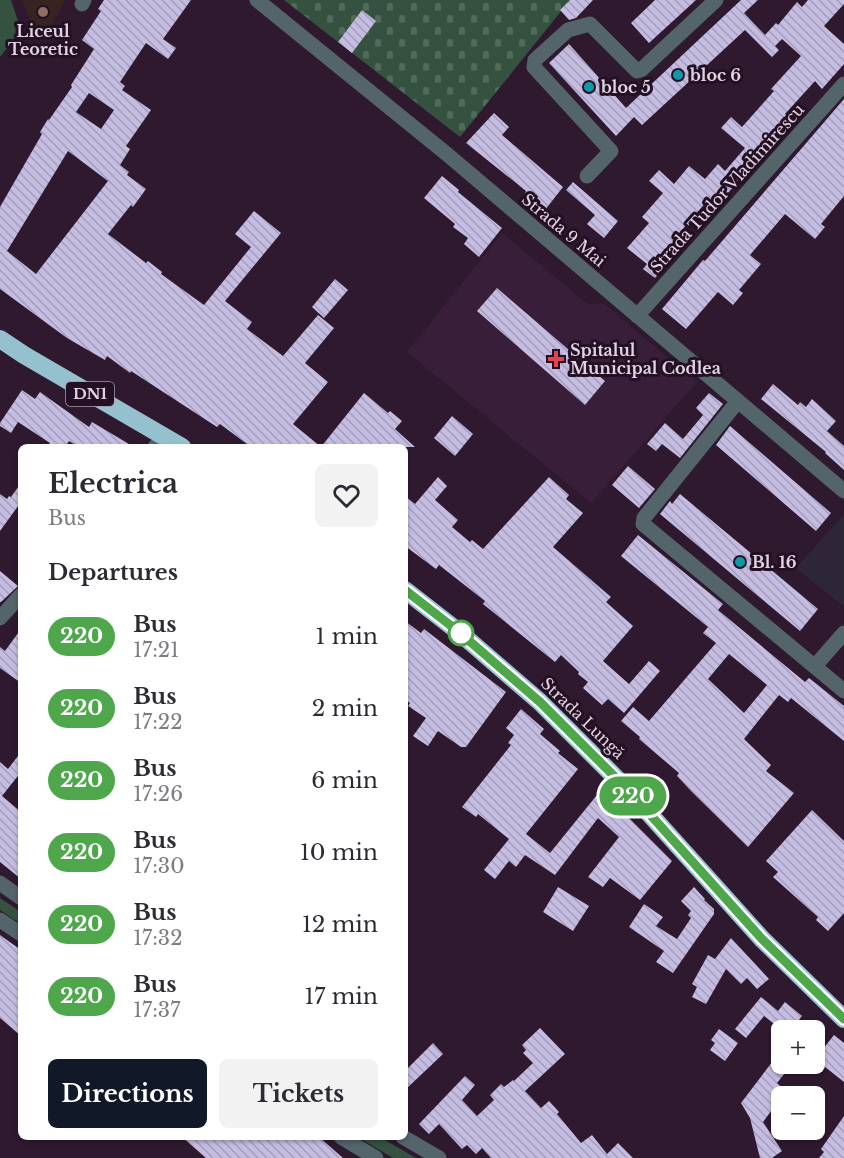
<!DOCTYPE html>
<html lang="en">
<head>
<meta charset="utf-8">
<style>
  :root { --surface:#fff; --page:#f2f2f3; --text:#2b2b33; --muted:#7c7c81; --accent:#111827 }
  body { margin:0; font-family:"Libre Baskerville",serif; background:var(--page); color:var(--text); height:100vh; display:flex; flex-direction:column; font-size:22px; white-space:nowrap }
  * { box-sizing:border-box; margin:0 }
  p { font-size:20px; color:var(--muted) }
  .icon { flex:none; width:33px; height:33px; fill:none; stroke:currentColor; stroke-width:2; stroke-linecap:round; stroke-linejoin:round }
  .map { position:relative; flex:1; overflow:hidden }
  .sheet { position:absolute; left:18px; top:444px; width:390px; height:696px; display:flex; flex-direction:column; background:var(--surface); border-radius:9px; box-shadow:0 2px 4px #0004 }
  .sheet>* { flex:none }
  .badge { padding:0 12px; border-radius:20px; font-size:21px; line-height:39px }
  .fabs { position:absolute; left:771px; top:1020px; display:grid; gap:12px }
  .fabs a { display:grid; place-items:center; width:54px; height:54px; border-radius:9px; background:var(--surface); box-shadow:0 2px 4px #0004; font-size:30px }
  .map>.badge { position:absolute; translate:-50% -50%; box-shadow:0 0 0 3px #fff }
  h2 { padding:0 30px; font-size:22px; line-height:54px }
  .round { display:grid; place-items:center; flex:none; width:63px; height:63px; border-radius:9px; background:var(--page) }
  .summary { display:flex; align-items:center; justify-content:space-between; height:102px; padding:0 30px }
  h1 { font-size:28px; font-weight:800; line-height:45px }
  .action { display:flex; gap:12px; margin-top:auto; padding:12px 30px }
  .action a { flex:1; height:69px; border-radius:9px; background:var(--accent); color:#fff; font-size:24px; font-weight:800; line-height:69px; text-align:center }
  .action a+a { background:var(--page); color:var(--text) }
  ul { padding:0; list-style:none }
  li { display:flex; align-items:center; gap:18px; height:72px; padding:0 30px }
  li div { flex:1 }
  li b { display:block; font-size:22px }
  li em { font-style:normal }
  li .badge { min-width:66px; font-weight:700; text-align:center }
  .map>svg:first-child { display:block }
  .commercial { fill:#2c2636 }
  .education { fill:#372420 }
  .built { fill:#391e39 }
  .green { fill:#355240 }
  .cemetery { fill:url(#cemetery-stones) }
  .building { fill:url(#building-back-hatch); fill-rule:evenodd }
  .lines { fill:none; stroke-linecap:round; stroke-linejoin:round }
  .minor { stroke:#53646a; stroke-width:15 }
  .highway { stroke:#95c1cf; stroke-width:18 }
  .line-casing { stroke:#fff; stroke-width:14 }
  .line { stroke:#4ea74b; stroke-width:9 }
  .education-dot { fill:#8d6e63; stroke:#241025; stroke-width:2 }
  .culture-dot { fill:#0f9aa8; stroke:#241025; stroke-width:2 }
  .health-dot { fill:#e0444e; stroke:#241025; stroke-width:2 }
  .stop-dot { fill:#fff; stroke:#4ea74b; stroke-width:3 }
  .labels { text-anchor:middle; stroke-width:6; stroke-linejoin:round; paint-order:stroke }
  .shield { fill:#241025; stroke:#a998a9; stroke-width:1.5 }
  .shield-label { font-size:15px; font-weight:bold; fill:#e2d3e1 }
  .poi-label { font-size:16px; font-weight:bold; fill:#e2d3e1; stroke:#241025; text-anchor:start }
  .street-label { font-size:16px; fill:#e2d3e1; stroke:#241025 }
</style>
</head>
<body>
<div class="map">
<svg width="844" height="1158" viewBox="0 0 844 1158">
  <defs>
    <pattern id="cemetery-stones" width="16" height="16" patternUnits="userSpaceOnUse" patternTransform="scale(1.5)"><rect width="16" height="16" fill="#355240"/><path d="M2 7V4a2 2 0 0 1 4 0v3zM10 15v-3a2 2 0 0 1 4 0v3z" fill="#526a5b"/></pattern>
    <pattern id="building-back-hatch" width="6" height="6" patternUnits="userSpaceOnUse" patternTransform="scale(1.5)"><rect width="6" height="6" fill="#c4bde1"/><path d="M-1 5l2 2M0 0l6 6M5-1l2 2" fill="none" stroke="#a49eba"/></pattern>
  </defs>
  <rect width="100%" height="100%" fill="#2e192f"/>
  <path class="commercial" d="M 844,514 L 844,607 L 796,568 Z"/>
  <path class="education" d="M 22,0 L 65,0 L 47,35 L 37,35 Z"/>
  <path class="built" d="M 502,233 L 588,304 L 603,303 L 608,307 L 697,382 L 591,503 L 407,352 Z"/>
  <path class="green" d="M 0,0 L 11,0 L 21,30 L 0,57 Z
    M 0,898 L 21,912 L 21,924 L 0,910 Z
    M 358,1137 L 380,1137 L 416,1158 L 393,1158 Z"/>
  <path class="cemetery" d="M 284,0 L 570,0 L 460,137 Z"/>
  <path class="building" d="M 104,0 L 191,0 L 163,39 L 176,48 L 168,59 L 146,43 L 120,82 L 125,86 L 122,90 L 151,110 L 126,146 L 130,149 L 120,165 L 129,172 L 127,175 L 146,189 L 133,207 L 131,205 L 108,234 L 146,263 L 148,261 L 162,272 L 161,274 L 204,305 L 251,247 L 235,234 L 254,211 L 281,233 L 225,301 L 252,322 L 247,329 L 283,356 L 318,315 L 334,328 L 305,363 L 328,382 L 293,424 L 321,447 L 364,393 L 388,413 L 390,411 L 402,421 L 395,429 L 415,447 L 251,447 L 220,424 L 217,427 L 131,371 L 130,373 L 107,356 L 105,360 L 67,338 L 0,289 L 0,207 L 42,134 L 40,132 L 48,119 L 49,120 L 72,87 L 71,85 L 94,49 L 82,40 L 101,11 L 98,9 ZM 89,93 L 114,110 L 101,129 L 76,112 ZM 68,151 L 108,181 L 36,274 L 7,251 Z
    M 570,0 L 593,0 L 576,18 L 569,20 L 560,10 Z
    M 655,0 L 696,0 L 649,43 L 631,23 Z
    M 741,0 L 758,0 L 744,13 L 765,35 L 776,23 L 778,25 L 797,2 L 802,7 L 808,0 L 844,0 L 844,4 L 824,26 L 844,44 L 844,64 L 822,89 L 815,81 L 785,114 L 794,122 L 777,142 L 775,140 L 757,159 L 716,207 L 708,200 L 681,231 L 690,239 L 655,278 L 643,269 L 647,264 L 627,248 L 649,223 L 642,217 L 663,193 L 649,181 L 659,170 L 674,184 L 689,166 L 705,179 L 718,164 L 725,171 L 745,148 L 721,128 L 731,117 L 742,127 L 774,91 L 771,89 L 801,56 L 782,39 L 775,46 L 779,50 L 772,57 L 745,30 L 642,125 L 634,117 L 616,136 L 549,63 L 569,44 L 626,108 Z
    M 362,10 L 376,21 L 352,53 L 338,42 Z
    M 844,99 L 844,196 L 821,224 L 825,227 L 815,239 L 785,214 L 750,255 L 761,264 L 739,290 L 743,293 L 733,305 L 718,292 L 686,329 L 662,309 L 703,260 L 705,261 Z
    M 494,113 L 509,127 L 502,135 L 563,187 L 545,210 L 525,193 L 526,191 L 466,143 Z
    M 442,176 L 459,190 L 458,192 L 502,228 L 479,257 L 464,244 L 468,238 L 453,227 L 455,224 L 424,198 Z
    M 573,182 L 618,221 L 604,238 L 587,224 L 595,215 L 566,190 Z
    M 335,279 L 348,290 L 324,318 L 312,307 Z
    M 497,288 L 605,381 L 585,405 L 477,311 Z
    M 773,384 L 798,405 L 800,402 L 806,407 L 812,399 L 836,421 L 827,431 L 844,446 L 844,470 L 825,453 L 826,452 L 761,399 Z
    M 22,390 L 35,399 L 40,392 L 89,427 L 92,422 L 134,447 L 79,447 L 69,441 L 65,447 L 46,447 L 50,443 L 18,422 L 11,433 L 0,426 L 0,423 Z
    M 709,393 L 723,404 L 680,458 L 662,444 L 656,451 L 647,444 L 665,423 L 683,439 L 703,415 L 696,408 Z
    M 452,416 L 473,434 L 455,456 L 434,438 Z
    M 730,426 L 831,513 L 816,531 L 716,445 Z
    M 628,466 L 655,489 L 639,508 L 612,485 Z
    M 438,477 L 447,486 L 435,500 L 458,520 L 452,527 L 470,542 L 472,540 L 483,549 L 549,477 L 569,495 L 566,499 L 583,513 L 553,547 L 611,597 L 606,602 L 633,626 L 603,661 L 629,684 L 649,661 L 660,671 L 624,713 L 608,699 L 602,705 L 583,688 L 588,682 L 578,674 L 579,672 L 561,655 L 555,662 L 483,604 L 485,601 L 439,565 L 436,569 L 405,546 L 405,496 L 415,504 Z
    M 21,483 L 21,502 L 0,531 L 0,494 L 7,499 L 9,496 L 11,497 Z
    M 680,494 L 818,609 L 800,631 L 660,514 L 670,501 L 672,504 Z
    M 638,535 L 723,604 L 718,610 L 805,682 L 809,678 L 844,706 L 844,741 L 791,698 L 788,702 L 779,695 L 744,739 L 771,765 L 766,771 L 794,793 L 748,847 L 692,792 L 677,776 L 679,773 L 639,739 L 640,737 L 621,721 L 633,707 L 649,721 L 716,643 L 703,633 L 708,627 L 621,556 ZM 729,654 L 767,685 L 744,713 L 708,679 Z
    M 0,571 L 18,586 L 1,602 L 0,602 Z
    M 405,621 L 421,633 L 424,629 L 506,692 L 466,747 L 461,747 L 438,731 L 428,746 L 413,736 L 426,718 L 408,706 L 410,703 L 405,699 Z
    M 21,629 L 21,683 L 0,668 L 0,647 L 5,651 Z
    M 521,709 L 544,729 L 540,734 L 560,751 L 558,753 L 578,769 L 526,834 L 550,853 L 601,790 L 672,861 L 640,900 L 610,878 L 603,887 L 588,877 L 619,837 L 598,818 L 555,875 L 525,855 L 516,867 L 509,861 L 495,879 L 484,870 L 509,839 L 478,814 L 476,817 L 462,807 L 511,745 L 508,743 L 514,735 L 506,728 Z
    M 21,752 L 21,772 L 2,796 L 21,812 L 21,879 L 0,862 L 0,762 L 8,769 Z
    M 812,810 L 844,841 L 844,913 L 828,931 L 816,920 L 818,917 L 773,877 L 778,872 L 766,861 Z
    M 558,887 L 589,906 L 573,931 L 543,912 Z
    M 694,887 L 705,899 L 704,900 L 714,909 L 714,914 L 673,973 L 656,962 L 664,951 L 629,927 L 644,904 L 663,917 L 656,926 L 677,939 L 691,918 L 688,915 L 691,911 L 681,901 Z
    M 0,935 L 21,950 L 21,1036 L 0,1018 Z
    M 731,938 L 769,979 L 757,989 L 747,978 L 741,984 L 726,969 L 706,1004 L 692,997 L 697,987 L 692,984 L 708,955 L 715,959 Z
    M 761,997 L 778,1011 L 785,1002 L 802,1016 L 791,1030 L 782,1030 L 764,1016 L 746,1038 L 735,1029 Z
    M 540,1028 L 565,1054 L 525,1091 L 541,1108 L 549,1101 L 559,1112 L 557,1114 L 581,1143 L 592,1135 L 607,1154 L 618,1143 L 633,1158 L 491,1158 L 482,1148 L 476,1154 L 467,1145 L 462,1149 L 439,1124 L 429,1134 L 419,1124 L 465,1076 L 475,1085 L 462,1100 L 477,1116 L 494,1100 L 490,1095 L 501,1084 L 504,1087 L 513,1080 L 514,1081 L 533,1063 L 523,1053 L 526,1050 L 522,1045 Z
    M 719,1029 L 738,1043 L 725,1061 L 710,1050 L 715,1043 L 711,1040 Z
    M 834,1035 L 844,1043 L 844,1082 L 815,1059 Z
    M 433,1043 L 443,1054 L 405,1090 L 405,1071 Z
    M 782,1049 L 782,1064 L 792,1064 L 777,1083 L 786,1091 L 763,1122 L 782,1151 L 772,1158 L 760,1158 L 750,1118 L 741,1103 Z
    M 844,1116 L 844,1158 L 819,1158 L 824,1152 L 821,1149 Z
    M 182,1137 L 319,1137 L 343,1158 L 206,1158 Z"/>
  <g class="lines">
    <path class="minor" d="M 257,0 L 448,155 L 844,491
      M 82,4 L 84,0
      M 587,176 L 611,151 L 534,67 L 535,60 L 568,30 L 590,24 L 637,71 L 641,70 L 716,0
      M 637,316 L 844,84
      M 738,401 L 644,518 L 643,524 L 844,691
      M 155,447 L 164,437
      M 0,618 L 21,595
      M 815,666 L 844,633
      M 0,883 L 21,898
      M 0,920 L 21,934
      M 341,1137 L 376,1158
      M 403,1137 L 439,1158"/>
    <path class="highway" d="M 0,339 L 24,355 L 182,447
      M 405,590 L 459,632 L 540,702 L 628,790 L 762,939 L 844,1019"/>
  </g>
  <g class="lines">
    <defs>
      <path id="line" d="M 405,590 L 459,632 L 540,702 L 628,790 L 762,939 L 844,1019"/>
    </defs>
    <use href="#line" class="line-casing"/>
    <use href="#line" class="line"/>
  </g>
  <circle class="education-dot" cx="43" cy="12" r="6"/>
  <g class="culture-dot">
    <circle cx="678" cy="75" r="6"/>
    <circle cx="589" cy="87" r="6"/>
    <circle cx="740" cy="562" r="6"/>
  </g>
  <path class="health-dot" d="M553 350h6v6h6v6h-6v6h-6v-6h-6v-6h6z"/>
  <circle class="stop-dot" cx="461" cy="633" r="12"/>
  <g class="labels">
    <rect class="shield" x="66" y="382" width="48" height="24" rx="4.5"/>
    <g class="shield-label">
      <text x="90" y="399">DN1</text>
    </g>
    <g class="poi-label">
      <text x="43" y="37" text-anchor="middle">Liceul<tspan x="43" dy="18">Teoretic</tspan></text>
      <text x="690" y="81">bloc 6</text>
      <text x="601" y="93">bloc 5</text>
      <text x="570" y="356">Spitalul<tspan x="570" dy="18">Municipal Codlea</tspan></text>
      <text x="752" y="568">Bl. 16</text>
    </g>
    <g class="street-label">
      <text transform="translate(727 188) rotate(-48)" y="6">Strada Tudor Vladimirescu</text>
      <text transform="translate(564 230) rotate(40)" y="6">Strada 9 Mai</text>
      <text transform="translate(583 718) rotate(44)" y="6">Strada Lungă</text>
    </g>
  </g>
</svg>
<div class="fabs">
<a>+</a>
<a>−</a>
</div>
<b class="badge" style="left:633px;top:796px;background:#4ea74b;color:#fff">220</b>
<section class="sheet">
<div class="summary"><div><h1>Electrica</h1><p>Bus</p></div><a class="round"><svg class="icon" aria-label="heart" viewBox="0 0 24 24"><path d="M12 20l-8-8c-3-5 5-10 8-4 3-6 11-1 8 4z"/></svg></a></div>
<h2>Departures</h2>
<ul>
<li><span class="badge" style="background:#4ea74b;color:#fff">220</span><div><b>Bus</b><p>17:21</p></div><em>1 min</em></li>
<li><span class="badge" style="background:#4ea74b;color:#fff">220</span><div><b>Bus</b><p>17:22</p></div><em>2 min</em></li>
<li><span class="badge" style="background:#4ea74b;color:#fff">220</span><div><b>Bus</b><p>17:26</p></div><em>6 min</em></li>
<li><span class="badge" style="background:#4ea74b;color:#fff">220</span><div><b>Bus</b><p>17:30</p></div><em>10 min</em></li>
<li><span class="badge" style="background:#4ea74b;color:#fff">220</span><div><b>Bus</b><p>17:32</p></div><em>12 min</em></li>
<li><span class="badge" style="background:#4ea74b;color:#fff">220</span><div><b>Bus</b><p>17:37</p></div><em>17 min</em></li>
</ul>
<div class="action"><a>Directions</a><a>Tickets</a></div>
</section>
</div>
</body>
</html>
